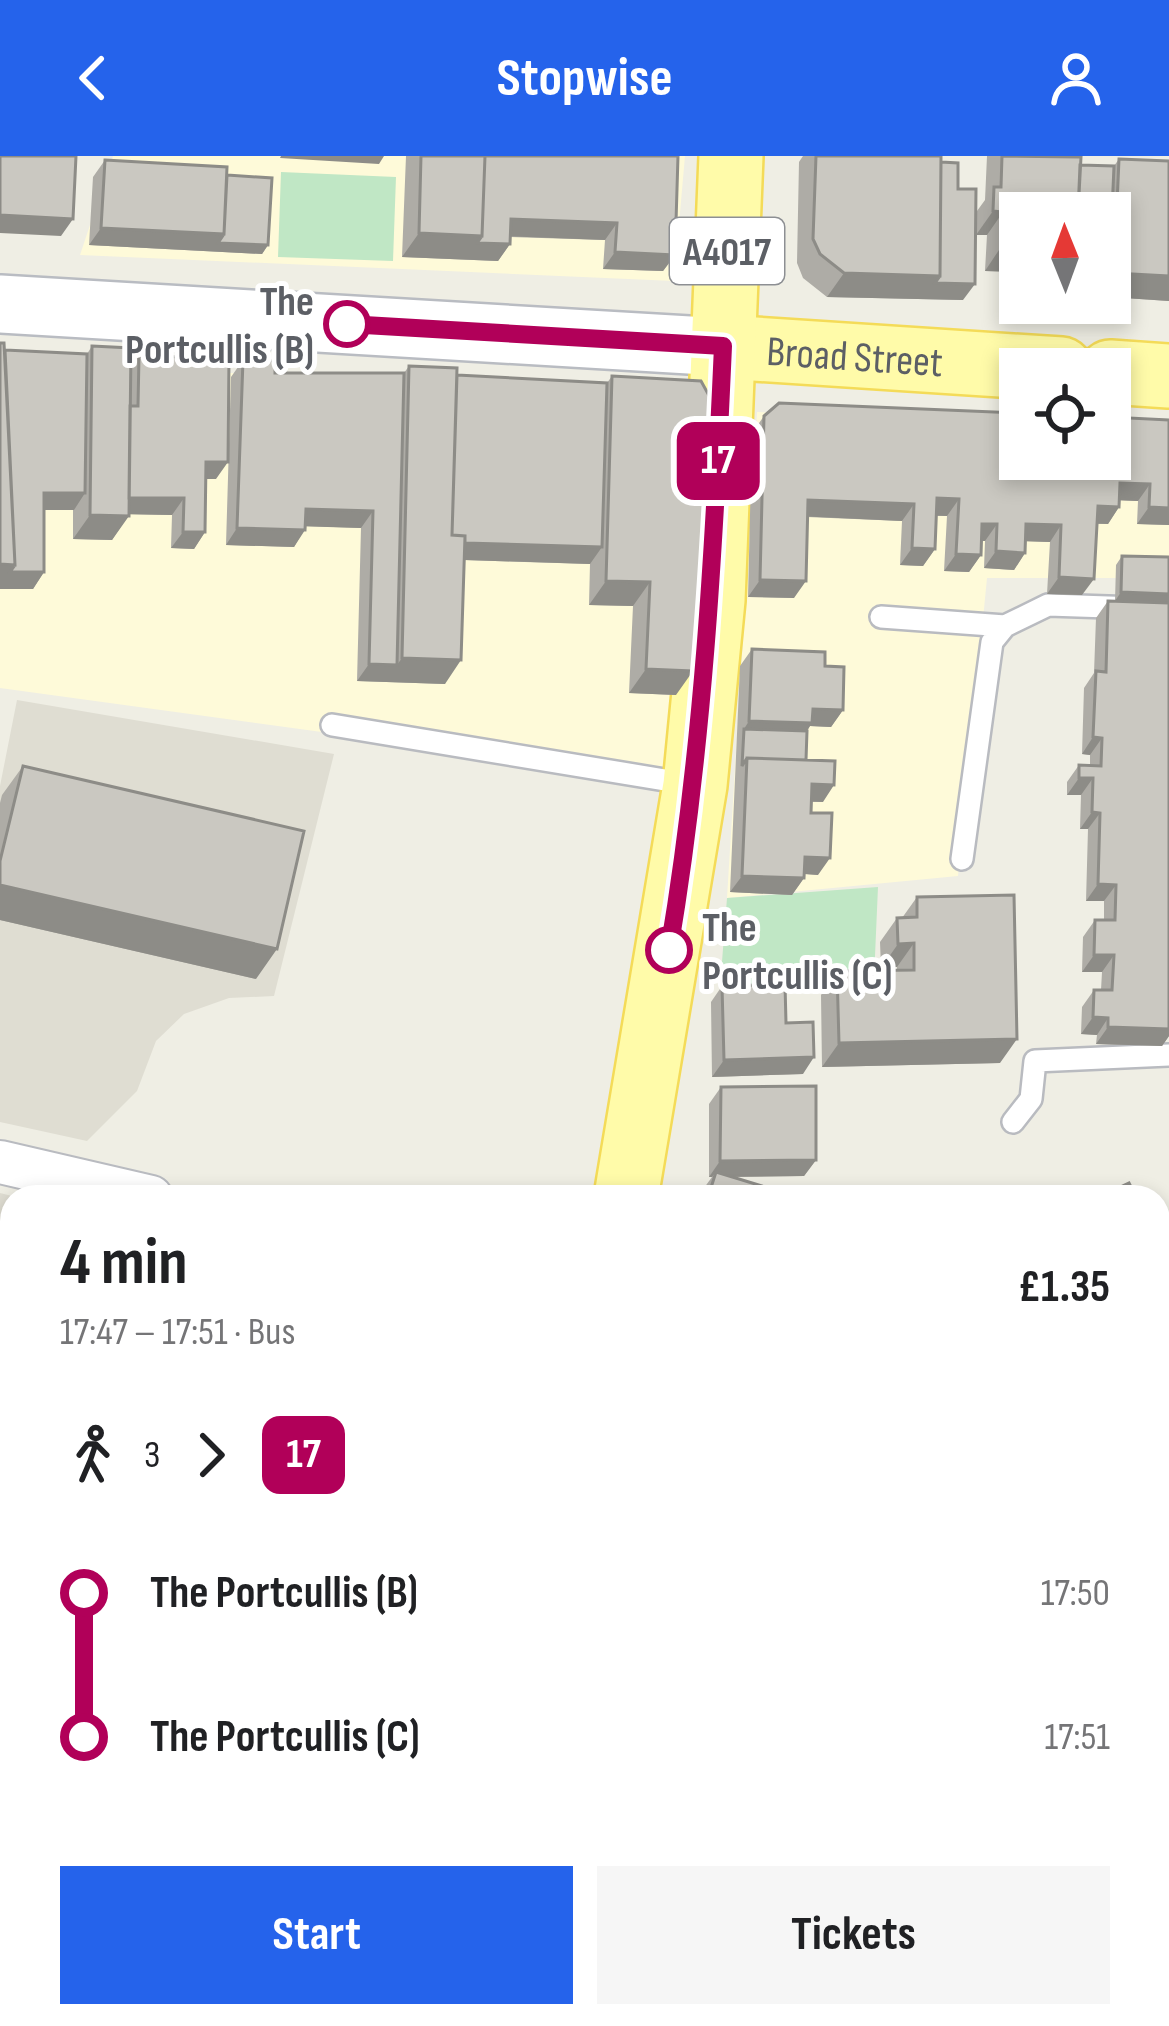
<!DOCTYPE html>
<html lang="en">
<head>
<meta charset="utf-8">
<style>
  :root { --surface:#fff; --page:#f6f6f6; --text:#202124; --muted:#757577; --accent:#2563eb }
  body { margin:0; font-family:"Sofia Sans Condensed",sans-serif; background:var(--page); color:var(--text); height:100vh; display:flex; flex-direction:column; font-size:45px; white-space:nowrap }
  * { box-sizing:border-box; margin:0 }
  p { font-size:39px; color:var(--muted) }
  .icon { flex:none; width:66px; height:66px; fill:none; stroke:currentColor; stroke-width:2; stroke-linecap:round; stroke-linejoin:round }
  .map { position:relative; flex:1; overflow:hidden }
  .panel { position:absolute; left:0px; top:1029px; width:1170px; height:843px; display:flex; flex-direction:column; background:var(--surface); border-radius:36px 36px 0 0; box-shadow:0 6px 18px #0003 }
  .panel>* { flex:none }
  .badge { padding:0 24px; border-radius:18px; font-size:42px; line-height:78px }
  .needle { width:78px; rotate:359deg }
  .tools { position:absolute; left:999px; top:36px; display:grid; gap:24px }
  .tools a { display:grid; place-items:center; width:132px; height:132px; border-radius:0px; background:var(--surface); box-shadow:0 6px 18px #0003; font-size:60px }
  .map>.badge { position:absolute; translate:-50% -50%; box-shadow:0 0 0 6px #fff }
  .legs { display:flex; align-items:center; gap:18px; height:132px; padding:0 60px; font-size:39px }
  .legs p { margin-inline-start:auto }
  .headline { display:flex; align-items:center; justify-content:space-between; height:204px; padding:0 60px }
  h1 { font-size:66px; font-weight:700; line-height:90px }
  .button { display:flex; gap:24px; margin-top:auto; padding:24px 60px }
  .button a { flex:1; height:138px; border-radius:0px; background:var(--accent); color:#fff; font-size:48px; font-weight:700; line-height:138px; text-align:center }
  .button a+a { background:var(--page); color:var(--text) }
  ul { padding:0 60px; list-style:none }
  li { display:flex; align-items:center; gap:42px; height:144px; font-size:45px }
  li i { display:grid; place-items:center; width:18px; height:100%; margin:0 15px; background:currentColor }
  li i::after { content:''; width:30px; height:30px; margin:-15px; border:9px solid; border-radius:50%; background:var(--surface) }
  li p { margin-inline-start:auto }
  li:first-child i { background:linear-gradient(#0000 50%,currentColor 0) }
  li:last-child i { background:linear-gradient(currentColor 50%,#0000 0) }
  header { display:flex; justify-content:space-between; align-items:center; height:156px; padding:0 60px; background:var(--accent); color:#fff; font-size:54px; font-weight:700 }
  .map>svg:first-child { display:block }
  .commercial { fill:#fefad9 }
  .education { fill:#dfddd2 }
  .green { fill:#c0e7c5 }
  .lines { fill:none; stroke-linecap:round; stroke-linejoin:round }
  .lane-casing { stroke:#b9bbc0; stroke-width:26 }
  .street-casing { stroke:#b9bbc0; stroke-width:46 }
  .secondary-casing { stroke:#b9bcc2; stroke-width:62 }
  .primary-casing { stroke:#f4db58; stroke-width:68 }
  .lane { stroke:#fff; stroke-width:21 }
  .street { stroke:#fff; stroke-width:42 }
  .secondary { stroke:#fff; stroke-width:57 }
  .primary { stroke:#fffba9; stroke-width:63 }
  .wall { fill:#aeaca6 }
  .shaded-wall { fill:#8d8c87 }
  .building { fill:#cac8c1; stroke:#8d8c87; stroke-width:3 }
  .line-1-casing { stroke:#fff; stroke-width:27 }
  .line-1 { stroke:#b10059; stroke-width:18 }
  .stop-1-dot { fill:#fff; stroke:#b10059; stroke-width:6 }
  .labels { text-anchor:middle; stroke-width:10; stroke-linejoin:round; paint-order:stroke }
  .shield { fill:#fff; stroke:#8d8f93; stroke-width:3 }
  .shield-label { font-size:39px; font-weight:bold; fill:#5c5f65 }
  .stop-label { font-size:42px; font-weight:bold; fill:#5c5f65; stroke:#fff; text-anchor:end }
  .street-label { font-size:42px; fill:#5c5f65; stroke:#fff }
</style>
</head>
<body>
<header><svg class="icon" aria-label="back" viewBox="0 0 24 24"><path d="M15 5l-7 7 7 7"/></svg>Stopwise<svg class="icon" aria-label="person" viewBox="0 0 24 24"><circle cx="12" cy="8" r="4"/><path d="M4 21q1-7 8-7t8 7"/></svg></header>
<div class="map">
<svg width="1169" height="1870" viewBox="0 0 1169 1870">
  <rect width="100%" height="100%" fill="#efeee4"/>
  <path class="commercial" d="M 113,0 L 685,0 L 674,125 L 80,99 Z
    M 0,200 L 712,252 L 672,635 L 329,577 L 0,532 Z
    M 757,256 L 1020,266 L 1020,303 L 1110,303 L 1169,271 L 1169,422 L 987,422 L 958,720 L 727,742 Z"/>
  <path class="education" d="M 17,544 L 334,598 L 274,840 L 229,842 L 184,858 L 156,885 L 137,935 L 87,985 L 0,966 L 0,630 Z
    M 0,1037 L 16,1041 L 12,1860 L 113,1860 L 109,1870 L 0,1870 Z"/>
  <path class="green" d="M 281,16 L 396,21 L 393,105 L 278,101 Z
    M 878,731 L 874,823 L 720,831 L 727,742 Z"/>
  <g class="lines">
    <defs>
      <path id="lane" d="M 881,461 L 1005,470 L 1048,449 L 1169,453
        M 332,569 L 689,628
        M 962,703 L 992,486 L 1005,470
        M 1013,966 L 1031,943 L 1035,905 L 1169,899
        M 1158,1698 L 1169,1730
        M 699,1870 L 699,1860"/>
      <path id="street" d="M 0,1006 L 151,1041
        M 932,1860 L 932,1870"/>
      <path id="secondary" d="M 0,148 L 723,191"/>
      <g id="primary">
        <path id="s1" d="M 723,191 L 1061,213"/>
        <path d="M 1110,216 L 1169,220"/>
        <path d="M 626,1041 L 695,629 L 713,444 L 731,0"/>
        <path d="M 388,1870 L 391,1860"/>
      </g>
    </defs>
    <use href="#lane" class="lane-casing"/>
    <use href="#street" class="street-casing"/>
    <use href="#secondary" class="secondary-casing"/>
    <use href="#primary" class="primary-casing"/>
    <use href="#lane" class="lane"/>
    <use href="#street" class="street"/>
    <use href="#secondary" class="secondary"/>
    <use href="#primary" class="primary"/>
  </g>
  <path class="wall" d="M 406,0 L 678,0 L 675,99 L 663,115 L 603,113 L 605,84 L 510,81 L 510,88 L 498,105 L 402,101 Z
    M 803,0 L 941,0 L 941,6 L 958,33 L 963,144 L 827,141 L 803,122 L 797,107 L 799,6 Z
    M 987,0 L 1054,0 L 1080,9 L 1114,10 L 1119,3 L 1169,5 L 1169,145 L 1110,141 L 1110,57 L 1020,57 L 1020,116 L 985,115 L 987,79 L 976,79 L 977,55 L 985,44 Z
    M 105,4 L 227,19 L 268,89 L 262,98 L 89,89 L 93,21 Z
    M 92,190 L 130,212 L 139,200 L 216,323 L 206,323 L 205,376 L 194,393 L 171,392 L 172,359 L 129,358 L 112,384 L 73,383 L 73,354 L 44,354 L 44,416 L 33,433 L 5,194 L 87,198 Z
    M 243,204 L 275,217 L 404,217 L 409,210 L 457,219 L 607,227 L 612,220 L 676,539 L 629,537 L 633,450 L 589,449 L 590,408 L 464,404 L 445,528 L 357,525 L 361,372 L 306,370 L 294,391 L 226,389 L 231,221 Z
    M 764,260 L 1169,264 L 1169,369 L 1137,368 L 1138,345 L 1120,344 L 1119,351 L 1108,368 L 1097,368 L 1082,439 L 1047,438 L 1050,386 L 1026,385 L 1025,397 L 1014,414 L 984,412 L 985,385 L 981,385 L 981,399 L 969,416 L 944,415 L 947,360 L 936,360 L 935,393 L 923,410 L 900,409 L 902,365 L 807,361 L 794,442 L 748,441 L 752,277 Z
    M 1122,400 L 1169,401 L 1169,880 L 1162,890 L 1096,888 L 1097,879 L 1081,878 L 1082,851 L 1094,834 L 1101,834 L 1102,816 L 1082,816 L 1083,781 L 1095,764 L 1104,764 L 1104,745 L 1086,745 L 1088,673 L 1080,673 L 1081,639 L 1067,639 L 1067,626 L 1079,609 L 1090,610 L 1090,599 L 1082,598 L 1084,532 L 1094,517 L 1096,462 L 1108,445 L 1115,445 L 1116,409 Z
    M 752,493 L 825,510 L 843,554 L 831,571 L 810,570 L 807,575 L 806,604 L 823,646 L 811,646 L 818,719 L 804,718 L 804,722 L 792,739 L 730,736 L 740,510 Z
    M 23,610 L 256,823 L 0,764 L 0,647 L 2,639 Z
    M 917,741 L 1000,907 L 822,911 L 821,839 L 837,815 L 897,814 L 897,811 L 881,812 L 880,786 L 897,762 L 902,762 Z
    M 722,830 L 786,867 L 803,918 L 712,921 L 711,846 Z
    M 721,931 L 816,1004 L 804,1020 L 734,1021 L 798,1041 L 701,1041 L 704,1032 L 712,1021 L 709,1021 L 709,948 Z
    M 1158,1087 L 1169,1110 L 1169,1305 L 1158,1310 Z
    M 238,1860 L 325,1860 L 323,1870 L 235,1870 Z
    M 510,1860 L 586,1860 L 584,1870 L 507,1870 Z
    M 1024,1860 L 1102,1860 L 1103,1870 L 1025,1870 Z"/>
  <path class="shaded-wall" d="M 281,0 L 384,0 L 379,8 L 280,2 Z
    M 993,55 L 1003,56 L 987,79 L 976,79 Z
    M 0,59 L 73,63 L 61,80 L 0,77 Z
    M 511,63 L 617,67 L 605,84 L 499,80 Z
    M 101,72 L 224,78 L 268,89 L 262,98 L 89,89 Z
    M 419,77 L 482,80 L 510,88 L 498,105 L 402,101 Z
    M 1001,91 L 1020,91 L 1020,116 L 985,115 Z
    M 615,96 L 675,99 L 663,115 L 603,113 Z
    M 844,117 L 940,120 L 975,128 L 963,144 L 827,141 Z
    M 1114,117 L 1169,120 L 1169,145 L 1110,141 L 1110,122 Z
    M 1024,147 L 1062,147 L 1059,151 L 1023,150 Z
    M 206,306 L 228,306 L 216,323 L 194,323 Z
    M 1120,327 L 1150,328 L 1138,345 L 1109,344 Z
    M 44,337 L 85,337 L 74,354 L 32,354 Z
    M 124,341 L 184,342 L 172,359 L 112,358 Z
    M 937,342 L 959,343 L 947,360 L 925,359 Z
    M 808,344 L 914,348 L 902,365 L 796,360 Z
    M 1098,350 L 1119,351 L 1108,368 L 1086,367 Z
    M 1149,351 L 1169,352 L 1169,369 L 1137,368 Z
    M 306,353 L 373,355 L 361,372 L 294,370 Z
    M 90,359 L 129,360 L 112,384 L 73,383 Z
    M 982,368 L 997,368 L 985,385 L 970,385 Z
    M 1026,368 L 1061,369 L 1050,386 L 1015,385 Z
    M 237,372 L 305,374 L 294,391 L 226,389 Z
    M 183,376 L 205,376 L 194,393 L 171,392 Z
    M 447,386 L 602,391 L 590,408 L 435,403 Z
    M 912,392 L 935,393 L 923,410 L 900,409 Z
    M 996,395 L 1025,397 L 1014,414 L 984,412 Z
    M 956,398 L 981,399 L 969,416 L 944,415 Z
    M 0,408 L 15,409 L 44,416 L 33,433 L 0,433 Z
    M 1059,421 L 1094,423 L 1082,439 L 1047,438 Z
    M 760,424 L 806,425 L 794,442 L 748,441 Z
    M 606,425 L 650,426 L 633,450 L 589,449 Z
    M 1121,436 L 1169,438 L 1169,447 L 1115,445 Z
    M 402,502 L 461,504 L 445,528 L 357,525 L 369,508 L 397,509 Z
    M 646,513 L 693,515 L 676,539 L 629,537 Z
    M 813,553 L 843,554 L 831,571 L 810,570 L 801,584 L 744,573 L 749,565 Z
    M 1093,581 L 1102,582 L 1090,599 L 1082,598 Z
    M 1079,622 L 1093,622 L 1081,639 L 1067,639 Z
    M 812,628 L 834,629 L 823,646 L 800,645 Z
    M 1092,656 L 1100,657 L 1088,673 L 1080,673 Z
    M 805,701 L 830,702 L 818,719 L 793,717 Z
    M 742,720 L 804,722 L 792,739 L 730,736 Z
    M 1098,728 L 1116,729 L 1104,745 L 1086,745 Z
    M 0,729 L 277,793 L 256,823 L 0,764 Z
    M 914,787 L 897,811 L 881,812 L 898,788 Z
    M 1094,799 L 1114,799 L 1102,816 L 1082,816 Z
    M 1093,861 L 1108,862 L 1097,879 L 1081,878 Z
    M 1108,871 L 1169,873 L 1169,880 L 1162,890 L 1096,888 Z
    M 1017,883 L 1000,907 L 822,911 L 839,887 Z
    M 814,901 L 803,918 L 712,921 L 724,904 Z
    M 816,1004 L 804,1020 L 714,1021 L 716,1016 L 712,1021 L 709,1021 L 720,1005 Z
    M 1169,1294 L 1169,1305 L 1158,1310 Z
    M 0,1514 L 12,1514 L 12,1532 L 0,1531 Z
    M 516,1863 L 542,1870 L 512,1870 Z"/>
  <path class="building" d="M 0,0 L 76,0 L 73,63 L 0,59 Z
    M 421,0 L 485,0 L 482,80 L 419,77 Z
    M 485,0 L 678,0 L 675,99 L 615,96 L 617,67 L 511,63 L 510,88 L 477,87 L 482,80 Z
    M 816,0 L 941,0 L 940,120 L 844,117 L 820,98 L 813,83 Z
    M 1002,0 L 1081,1 L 1078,57 L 1020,57 L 1020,91 L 1001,91 L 1003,56 L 993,55 L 994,31 L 1001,31 Z
    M 1119,3 L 1169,5 L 1169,120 L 1114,117 Z
    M 105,4 L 227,11 L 224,78 L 101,72 Z
    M 941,6 L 958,7 L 958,33 L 976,33 L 975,128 L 935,127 L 940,120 Z
    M 1080,9 L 1114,10 L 1110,102 L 1110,57 L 1078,57 Z
    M 227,19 L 272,22 L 268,89 L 218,87 L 224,78 Z
    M 0,187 L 4,187 L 15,409 L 0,408 Z
    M 92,190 L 131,192 L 129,360 L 90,359 Z
    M 5,194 L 87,198 L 85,337 L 44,337 L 44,416 L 10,416 L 15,409 Z
    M 139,200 L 229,202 L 228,306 L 206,306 L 205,376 L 183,376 L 184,342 L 129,342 L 130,250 L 138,250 Z
    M 243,204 L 275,205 L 275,217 L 404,217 L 397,509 L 369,508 L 373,355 L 306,353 L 305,374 L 237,372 Z
    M 409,210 L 457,212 L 452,379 L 465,380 L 461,504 L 402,502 Z
    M 457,219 L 607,227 L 602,391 L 465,387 L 465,380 L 452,379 Z
    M 612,220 L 701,225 L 712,245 L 693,515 L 646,513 L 650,426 L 606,425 Z
    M 779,247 L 1020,257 L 1020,303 L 1110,303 L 1110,261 L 1169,264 L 1169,352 L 1149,351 L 1150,328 L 1120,327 L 1119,351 L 1098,350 L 1094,423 L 1059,421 L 1061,369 L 1026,368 L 1025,397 L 996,395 L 997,368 L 982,368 L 981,399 L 956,398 L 959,343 L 937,342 L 935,393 L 912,392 L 914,348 L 808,344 L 806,425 L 760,424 L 764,260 Z
    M 1122,400 L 1169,401 L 1169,438 L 1121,436 Z
    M 1108,445 L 1169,447 L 1169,873 L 1108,871 L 1108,862 L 1093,861 L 1094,834 L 1112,834 L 1114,799 L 1094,799 L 1095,764 L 1115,764 L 1116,729 L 1098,728 L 1100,657 L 1092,656 L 1093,622 L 1079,622 L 1079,609 L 1101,610 L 1102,582 L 1093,581 L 1096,515 L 1106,516 Z
    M 752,493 L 825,496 L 825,510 L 844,511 L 843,554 L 813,553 L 812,567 L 749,565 Z
    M 744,573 L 807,575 L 806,604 L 747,602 L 742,610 Z
    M 747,602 L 835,605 L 834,629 L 812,628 L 811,657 L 832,657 L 830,702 L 805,701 L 804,722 L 742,720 Z
    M 23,610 L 304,675 L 277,793 L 0,729 L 0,705 Z
    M 1014,739 L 1017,883 L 839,887 L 837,815 L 914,814 L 914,787 L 898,788 L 897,762 L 917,761 L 917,741 Z
    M 785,828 L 786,867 L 813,866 L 814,901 L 724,904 L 722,830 Z
    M 816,930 L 816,1004 L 720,1005 L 721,931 Z
    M 716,1016 L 798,1041 L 708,1041 Z
    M 1129,1027 L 1136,1041 L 1099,1041 Z
    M 1158,1087 L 1169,1110 L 1169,1293 L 1161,1277 L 1158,1278 L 1158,1249 L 1166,1245 L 1158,1228 Z
    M 0,1166 L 12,1166 L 12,1514 L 0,1514 Z
    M 253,1860 L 325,1860 L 323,1870 L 251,1870 Z
    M 517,1860 L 586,1860 L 584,1870 L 542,1870 L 516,1863 Z
    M 1038,1860 L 1102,1860 L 1103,1870 L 1039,1870 Z
    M 885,1863 L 885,1870 L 735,1870 L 735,1865 Z"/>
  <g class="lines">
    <defs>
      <path id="line-1" d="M 347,168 L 723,190 C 714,394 703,593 669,794"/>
    </defs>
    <use href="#line-1" class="line-1-casing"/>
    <use href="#line-1" class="line-1"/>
  </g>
  <g class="stop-1-dot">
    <circle cx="347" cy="168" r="21"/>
    <circle cx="669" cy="794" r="21"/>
  </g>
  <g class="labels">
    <rect class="shield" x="670" y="62" width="114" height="66" rx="9"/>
    <g class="shield-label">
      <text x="727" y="109">A4017</text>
    </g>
    <g class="stop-label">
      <text x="314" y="159">The<tspan x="314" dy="48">Portcullis (B)</tspan></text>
      <text x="702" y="785" text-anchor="start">The<tspan x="702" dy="48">Portcullis (C)</tspan></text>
    </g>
    <g class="street-label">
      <text dy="15" stroke="none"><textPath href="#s1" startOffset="132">Broad Street</textPath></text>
    </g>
  </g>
</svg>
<div class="tools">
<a><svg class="needle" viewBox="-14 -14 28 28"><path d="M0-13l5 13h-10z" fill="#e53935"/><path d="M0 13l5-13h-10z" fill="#757577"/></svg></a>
<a><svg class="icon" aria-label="locate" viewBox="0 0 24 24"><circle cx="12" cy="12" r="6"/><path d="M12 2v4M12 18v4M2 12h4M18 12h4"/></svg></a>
</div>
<b class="badge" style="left:718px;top:305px;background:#b10059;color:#fff">17</b>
<section class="panel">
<div class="headline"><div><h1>4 min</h1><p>17:47 – 17:51 · Bus</p></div><b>£1.35</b></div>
<div class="legs"><svg class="icon" aria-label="walk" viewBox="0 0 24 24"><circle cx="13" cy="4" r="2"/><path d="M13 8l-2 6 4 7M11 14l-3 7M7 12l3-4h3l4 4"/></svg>3<svg class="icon" aria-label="forward" viewBox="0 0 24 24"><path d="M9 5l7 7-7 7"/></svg><b class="badge" style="background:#b10059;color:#fff">17</b></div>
<ul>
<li><i style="color:#b10059"></i><b>The Portcullis (B)</b><p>17:50</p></li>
<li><i style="color:#b10059"></i><b>The Portcullis (C)</b><p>17:51</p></li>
</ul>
<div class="button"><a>Start</a><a>Tickets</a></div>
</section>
</div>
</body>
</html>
